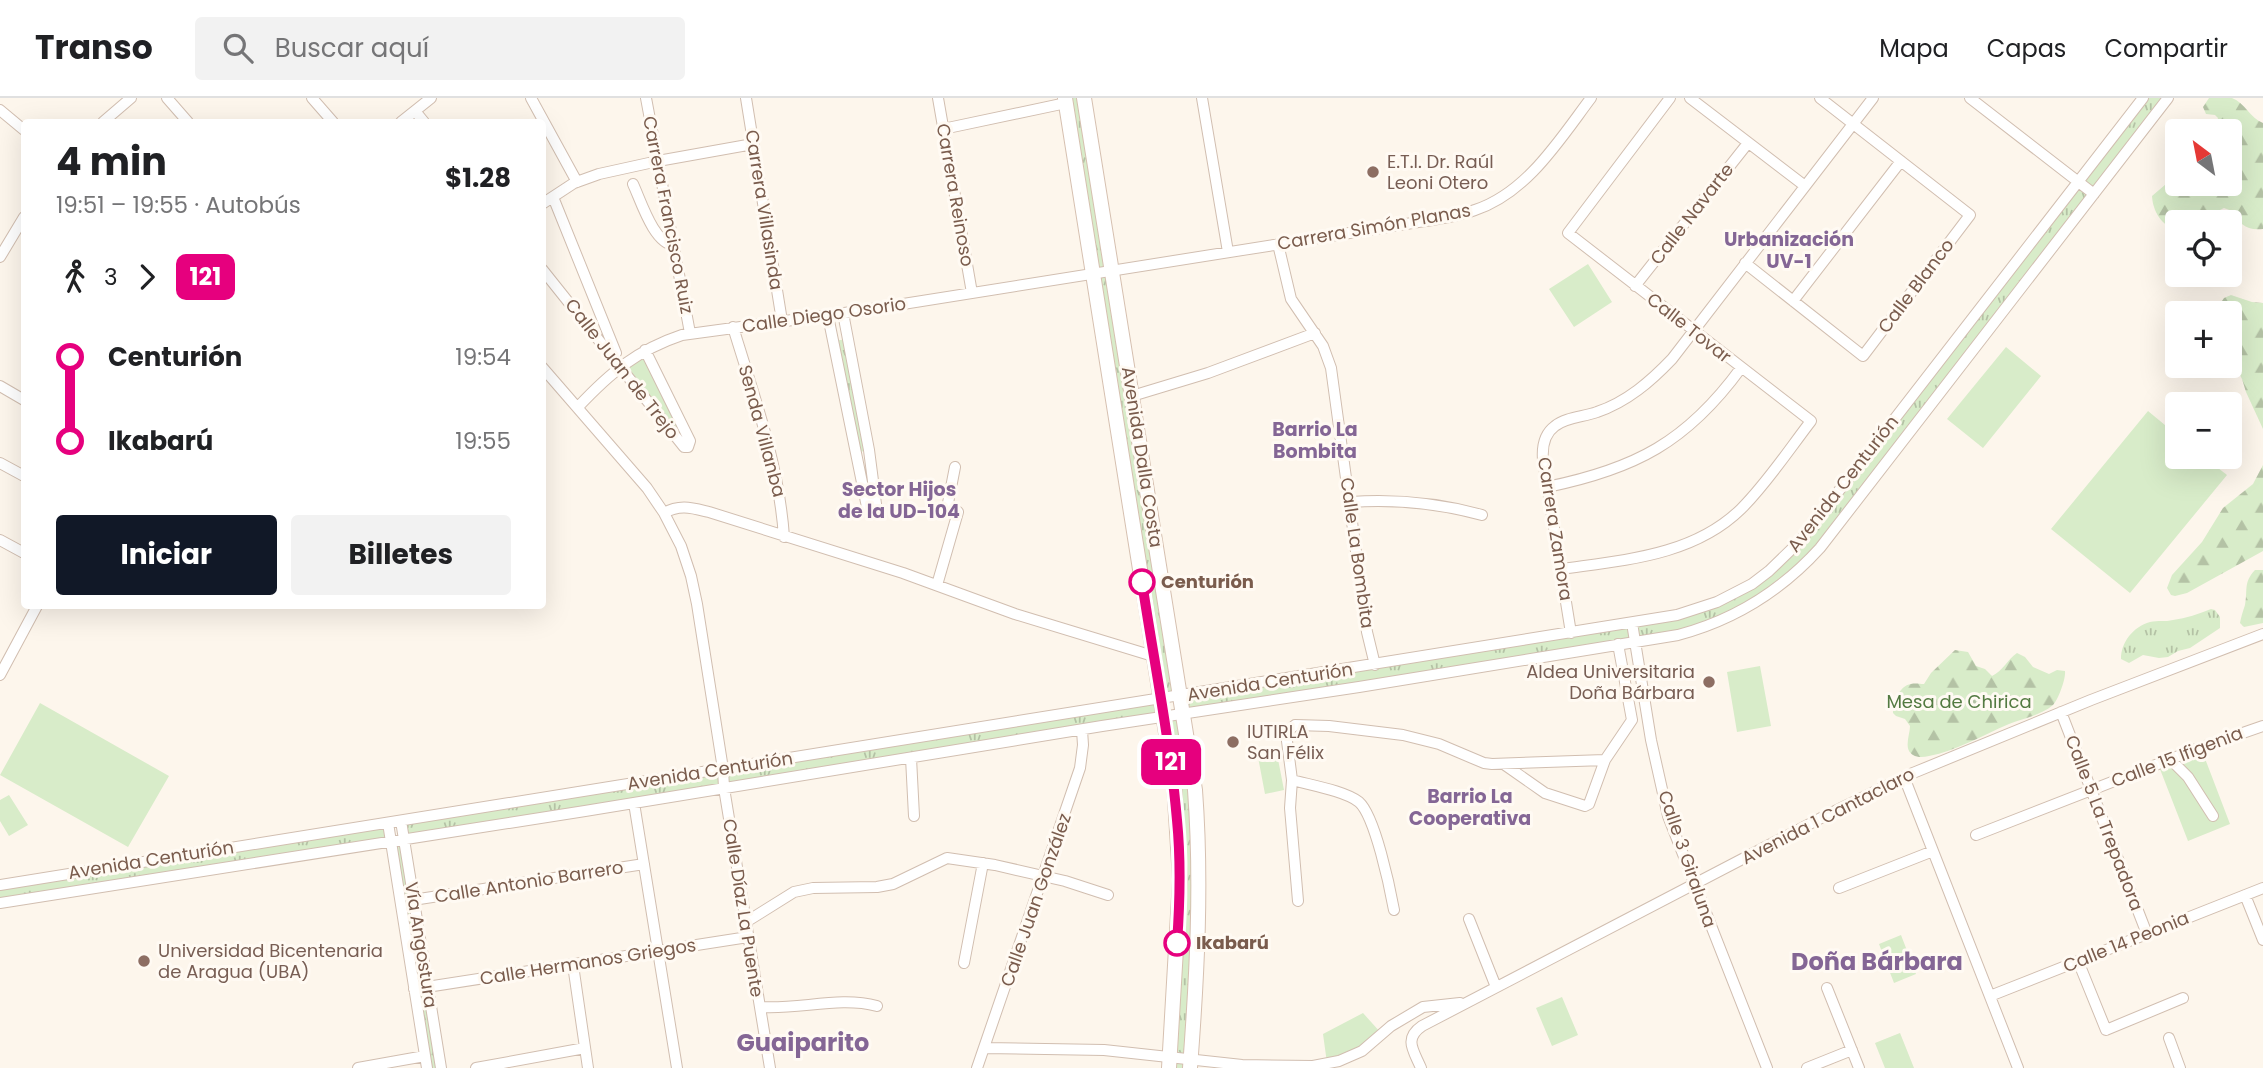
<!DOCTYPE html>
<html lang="es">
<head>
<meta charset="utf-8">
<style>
  :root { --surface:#fff; --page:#f2f2f2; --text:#202124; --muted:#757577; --line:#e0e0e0; --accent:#111827 }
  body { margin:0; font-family:Poppins,sans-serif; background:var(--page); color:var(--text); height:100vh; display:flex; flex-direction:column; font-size:26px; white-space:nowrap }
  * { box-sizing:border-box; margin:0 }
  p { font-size:23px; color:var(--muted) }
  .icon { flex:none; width:38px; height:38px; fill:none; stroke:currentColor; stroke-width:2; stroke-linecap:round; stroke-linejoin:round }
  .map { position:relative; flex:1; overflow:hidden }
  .drawer { position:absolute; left:21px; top:21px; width:525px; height:490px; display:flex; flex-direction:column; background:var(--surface); border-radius:7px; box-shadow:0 7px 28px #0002 }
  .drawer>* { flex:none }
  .badge { padding:0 14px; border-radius:10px; font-size:24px; line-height:46px }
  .needle { width:46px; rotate:328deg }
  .controls { position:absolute; left:2165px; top:21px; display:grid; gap:14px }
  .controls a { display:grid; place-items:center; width:77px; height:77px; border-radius:7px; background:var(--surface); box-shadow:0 7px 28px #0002; font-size:35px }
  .map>.badge { position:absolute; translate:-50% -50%; box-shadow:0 0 0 4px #fff }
  .legs { display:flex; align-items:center; gap:10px; height:77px; padding:0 35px; font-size:23px }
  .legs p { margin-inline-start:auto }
  .headline { display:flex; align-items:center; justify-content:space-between; height:119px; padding:0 35px }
  h1 { font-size:38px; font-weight:700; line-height:52px }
  .action { display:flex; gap:14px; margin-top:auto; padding:14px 35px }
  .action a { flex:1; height:80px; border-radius:7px; background:var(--accent); color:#fff; font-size:28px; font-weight:700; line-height:80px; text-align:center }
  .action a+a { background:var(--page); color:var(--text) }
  ul { padding:0 35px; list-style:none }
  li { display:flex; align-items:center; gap:24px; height:84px; font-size:26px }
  li i { display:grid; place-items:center; width:10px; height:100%; margin:0 9px; background:currentColor }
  li i::after { content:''; width:18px; height:18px; margin:-9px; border:5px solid; border-radius:50%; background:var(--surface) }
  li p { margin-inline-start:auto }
  li:first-child i { background:linear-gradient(#0000 50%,currentColor 0) }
  li:last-child i { background:linear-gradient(currentColor 50%,#0000 0) }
  header { display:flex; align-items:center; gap:42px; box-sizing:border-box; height:98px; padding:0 35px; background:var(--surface); border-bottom:2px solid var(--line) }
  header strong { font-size:33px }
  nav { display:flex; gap:38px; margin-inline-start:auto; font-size:24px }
  .search { width:490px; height:63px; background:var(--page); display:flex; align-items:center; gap:18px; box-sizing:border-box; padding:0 24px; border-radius:7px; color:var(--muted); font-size:26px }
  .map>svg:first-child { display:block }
  .grass { fill:url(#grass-tufts); fill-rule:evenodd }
  .forest { fill:url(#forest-firs) }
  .park { fill:#d8ecc9 }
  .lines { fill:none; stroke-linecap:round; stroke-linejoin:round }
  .street-casing { stroke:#d1beb0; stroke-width:12 }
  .secondary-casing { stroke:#d6c0b0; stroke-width:16 }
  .street { stroke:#fff; stroke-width:10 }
  .secondary { stroke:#fff; stroke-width:14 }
  .line-1-casing { stroke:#fff; stroke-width:16 }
  .line-1 { stroke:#e6007e; stroke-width:10 }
  .education-dot { fill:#8d6e63; stroke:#fffaf3; stroke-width:2.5 }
  .stop-1-dot { fill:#fff; stroke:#e6007e; stroke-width:3.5 }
  .labels { text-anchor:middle; stroke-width:6; stroke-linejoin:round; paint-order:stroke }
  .education-label { font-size:18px; fill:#785e54; stroke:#fffaf3; text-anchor:start }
  .street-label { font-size:18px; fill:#7a5c4d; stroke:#fffaf3 }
  .stop-label { font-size:18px; font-weight:bold; fill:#7a5c4d; stroke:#fffaf3; text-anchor:start }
  .park-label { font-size:18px; fill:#537a41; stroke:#fffaf3 }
  .neighbourhood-label { font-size:19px; font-weight:bold; fill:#846695; stroke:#fffaf3 }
  .district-label { font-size:24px; font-weight:bold; fill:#846695; stroke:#fffaf3 }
</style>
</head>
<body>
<header>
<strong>Transo</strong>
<div class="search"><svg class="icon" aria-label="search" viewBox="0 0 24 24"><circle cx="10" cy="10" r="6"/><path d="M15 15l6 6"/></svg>Buscar aquí</div>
<nav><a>Mapa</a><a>Capas</a><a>Compartir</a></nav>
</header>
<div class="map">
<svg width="2263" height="970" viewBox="0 0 2263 970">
  <defs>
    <pattern id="grass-tufts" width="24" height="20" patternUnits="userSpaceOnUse" patternTransform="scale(1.75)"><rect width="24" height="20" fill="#d8ecc9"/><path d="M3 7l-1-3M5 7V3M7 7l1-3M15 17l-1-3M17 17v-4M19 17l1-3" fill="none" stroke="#b4c2a5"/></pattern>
    <pattern id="forest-firs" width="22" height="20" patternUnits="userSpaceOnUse" patternTransform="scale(1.75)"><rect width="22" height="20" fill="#d8ecc9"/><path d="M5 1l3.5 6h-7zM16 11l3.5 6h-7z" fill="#b4c2a5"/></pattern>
  </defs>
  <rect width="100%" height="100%" fill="#fdf6ec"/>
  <path class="grass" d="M 1065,0 L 1084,0 L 1180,597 L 1613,528 L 1717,504 L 1786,459 L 2143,0 L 2168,0 L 1788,482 L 1700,531 L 1183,616 L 1195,692 L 1190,970 L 1169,970 L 1178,834 L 1164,619 L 404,742 L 441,970 L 427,970 L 391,744 L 0,805 L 0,787 L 388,725 L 391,743 L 403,742 L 401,723 L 1161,601 ZM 1180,598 L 1183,616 L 1164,619 L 1161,601 Z
    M 848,241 L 869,352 L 855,355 L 833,243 Z
    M 2211,511 L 2215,512 L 2220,519 L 2220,530 L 2190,550 L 2178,553 L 2168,559 L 2159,560 L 2143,557 L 2129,565 L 2121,561 C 2121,544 2133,529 2150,524 C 2158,522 2165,524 2173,522 C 2186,520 2199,516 2211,511 Z"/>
  <path class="forest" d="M 2209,0 C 2215,0 2226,0 2232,0 C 2245,5 2250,20 2263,25 L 2263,131 C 2246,133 2240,126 2232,113 L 2224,110 L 2216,114 L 2211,124 L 2177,124 L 2177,132 C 2162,128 2153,114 2152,98 L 2166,86 L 2176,66 L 2177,59 L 2177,86 L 2230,86 L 2230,33 L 2214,33 L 2218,20 L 2215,17 L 2206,16 L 2203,9 Z
    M 2231,197 L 2252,204 L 2263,205 L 2263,331 L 2246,294 L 2242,281 L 2230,257 L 2230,215 L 2214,215 L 2224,200 Z
    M 2263,367 L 2263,453 L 2187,495 L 2175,498 L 2171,497 L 2167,490 L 2172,477 L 2202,444 L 2223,410 L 2253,386 Z
    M 2255,472 L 2263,472 L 2263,525 L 2244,529 L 2240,525 C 2241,519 2243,513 2245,507 C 2248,492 2243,485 2255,472 Z
    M 1955,552 L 1968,554 L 1976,568 L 1985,571 L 1992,578 C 2003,573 2007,562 2017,555 L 2025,559 L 2033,569 L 2049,576 L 2057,572 L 2065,573 C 2066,581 2058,602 2053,607 C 2040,618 2023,620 2009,626 C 1983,637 1956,653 1929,658 C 1924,659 1918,660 1913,657 C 1903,651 1910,637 1910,628 L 1905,621 L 1896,618 L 1893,615 C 1893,604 1899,588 1911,586 C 1915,585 1920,586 1924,586 L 1931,575 Z"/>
  <path class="park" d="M 1588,166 L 1612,204 L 1574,229 L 1549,191 Z
    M 2006,249 L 2041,278 L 1983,350 L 1947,321 Z
    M 642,253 L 690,347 L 621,268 Z
    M 2148,313 L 2177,337 L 2177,359 L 2204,359 L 2227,377 L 2130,495 L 2051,431 Z
    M 1760,568 L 1771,628 L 1737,634 L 1727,574 Z
    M 40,605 L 169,678 L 128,749 L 0,677 Z
    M 2201,650 L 2230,726 L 2188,743 L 2158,666 Z
    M 1277,656 L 1284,692 L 1265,696 L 1258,659 Z
    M 9,697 L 28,727 L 9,738 L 0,723 L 0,702 Z
    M 1901,837 L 1916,876 L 1894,885 L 1879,846 Z
    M 1562,899 L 1578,937 L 1552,948 L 1536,910 Z
    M 1363,915 L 1381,935 L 1370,946 L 1327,965 L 1323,936 Z
    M 1900,935 L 1914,970 L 1885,970 L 1875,945 Z"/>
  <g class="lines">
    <defs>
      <path id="street" d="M 167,0 L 188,24
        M 312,0 L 333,24
        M 531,0 L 577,84
        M 646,0 L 690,235
        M 746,0 L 782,223
        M 938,0 L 972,195
        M 1202,0 L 1228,154
        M 1690,0 L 1805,88
        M 1970,0 L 2094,96
        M 0,12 L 24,32
        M 415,13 L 424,24
        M 103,24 L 131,0
        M 401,24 L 431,0
        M 943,31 L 1066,5
        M 633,86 C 641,103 654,146 674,147
        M 553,99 L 616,255
        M 542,106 L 574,85 L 599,76 L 658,63 L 753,46
        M 1278,146 L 1291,201 L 1323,248 L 1331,270 L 1367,534 L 1375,567
        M 0,159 L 24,119
        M 1745,165 L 1863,258 L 1970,117 L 1820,0
        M 542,171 L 684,349 L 688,349 L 690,343 L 645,252
        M 1635,188 L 1748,45
        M 1793,203 L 1901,63
        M 828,218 L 867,409 L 870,411 L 876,406 L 869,352 L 843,215
        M 733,229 C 754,298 779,366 784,439
        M 542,269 L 647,390 L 664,415 L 681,448 L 691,478 L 697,506 L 723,671 L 724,690 L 770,970
        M 0,288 L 24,302
        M 1132,298 L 1208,275 L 1315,235
        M 578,309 C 610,275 637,252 682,237 L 859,213 L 1406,126 C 1429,122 1453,120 1475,112 C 1527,95 1560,41 1591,0
        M 0,365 L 24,378
        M 1547,389 C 1635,371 1687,344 1741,270
        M 1351,404 C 1395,401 1438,405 1482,417
        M 664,415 C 680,406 692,410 709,414 L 903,475 L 1015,516 L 1153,558
        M 0,442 L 24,455
        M 1561,471 C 1624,462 1693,458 1741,411 C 1767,385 1788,353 1811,323 L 1568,135 L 1670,0
        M 937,487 L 958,414 L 948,405 L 955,369
        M 1632,525 L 1651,642 L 1668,718 L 1767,970
        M 1571,535 L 1543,362 C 1542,350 1544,336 1555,328 C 1566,319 1584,319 1597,314 C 1627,304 1651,283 1672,261 L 1873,0
        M 0,577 L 37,508
        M 2061,614 L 2147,836
        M 911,660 L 914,718
        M 2170,661 L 2188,679 L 2213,718
        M 1505,667 L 1545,695 L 1585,708 L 1589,706 L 1605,662 L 1632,622 L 1618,546
        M 1904,679 L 2018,970
        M 1292,682 C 1310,687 1345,693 1359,704 C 1375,718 1390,790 1394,812
        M 634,705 L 677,970
        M 401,723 L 441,970
        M 388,725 L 427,970
        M 1976,737 L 2194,652 L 2263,628
        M 0,787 L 1677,517 L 1717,504 L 1752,486 L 1769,473 L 1800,443 L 2143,0
        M 1839,790 L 1933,753
        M 2245,797 L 2263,842
        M 413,802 L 644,766
        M 1298,803 L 1290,710 L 1292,682 L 1287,643 L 1288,633 L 1295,627 L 1329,628 L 1403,637 L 1439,646 L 1484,665 L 1492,666 L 1605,662
        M 0,805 L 585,713 L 1102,628 L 1359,589 L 1678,537 C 1735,522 1781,493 1820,450 L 2168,0
        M 1469,821 L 1496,889
        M 746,824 L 794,794 L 813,790 L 877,789 L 893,786 L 947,760 L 995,767 L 1065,783 L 1108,797
        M 2078,863 L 2106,932 L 2183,900
        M 964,865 L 983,765
        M 573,867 L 588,970
        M 1827,890 L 1859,970
        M 414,891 L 748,839
        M 1990,898 L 2263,790
        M 760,909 C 799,912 839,898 877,908
        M 2169,940 L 2180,970
        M 984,950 L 1104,952 L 1242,967 L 1313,968 L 1339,963 L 1362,953 L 1391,928 L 1423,909 L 1460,905
        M 358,970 L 425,958
        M 476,970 L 585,950
        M 977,970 L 1080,670 L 1083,647 L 1082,632
        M 1421,970 C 1414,953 1403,941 1422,928 L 1821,720 L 1913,675 L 2091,602 L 2263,536
        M 1807,970 L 1852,952"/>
      <path id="secondary" d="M 1065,0 L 1174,685 L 1180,782 L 1169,970
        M 1084,0 L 1195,692 C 1202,785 1197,877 1190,970"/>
    </defs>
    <use href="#street" class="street-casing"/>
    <use href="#secondary" class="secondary-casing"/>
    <use href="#street" class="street"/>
    <use href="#secondary" class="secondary"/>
  </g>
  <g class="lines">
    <defs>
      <path id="line-1" d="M 1142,484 C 1154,564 1170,642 1177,722 C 1181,763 1180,804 1177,845"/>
    </defs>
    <use href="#line-1" class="line-1-casing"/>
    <use href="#line-1" class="line-1"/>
  </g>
  <g class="education-dot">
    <circle cx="1373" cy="74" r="7"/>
    <circle cx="1709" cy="584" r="7"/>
    <circle cx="1233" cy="644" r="7"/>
    <circle cx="144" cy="863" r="7"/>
  </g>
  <g class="stop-1-dot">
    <circle cx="1142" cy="484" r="12"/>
    <circle cx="1177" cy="845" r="12"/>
  </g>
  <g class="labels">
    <g class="education-label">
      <text x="1387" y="70">E.T.I. Dr. Raúl<tspan x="1387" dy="21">Leoni Otero</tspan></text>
      <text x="1695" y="580" text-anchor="end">Aldea Universitaria<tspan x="1695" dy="21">Doña Bárbara</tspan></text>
      <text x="1247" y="640">IUTIRLA<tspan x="1247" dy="21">San Félix</tspan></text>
      <text x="158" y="859">Universidad Bicentenaria<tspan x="158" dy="21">de Aragua (UBA)</tspan></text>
    </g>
    <g class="street-label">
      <text transform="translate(955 97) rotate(80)" y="6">Carrera Reinoso</text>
      <text transform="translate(764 112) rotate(81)" y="6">Carrera Villasinda</text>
      <text transform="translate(1692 116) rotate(-52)" y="6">Calle Navarte</text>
      <text transform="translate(668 117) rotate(79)" y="6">Carrera Francisco Ruiz</text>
      <text transform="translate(1374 129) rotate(-10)" y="6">Carrera Simón Planas</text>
      <text transform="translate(1916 188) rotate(-53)" y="6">Calle Blanco</text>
      <text transform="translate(824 217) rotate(-8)" y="6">Calle Diego Osorio</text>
      <text transform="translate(1689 230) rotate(38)" y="6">Calle Tovar</text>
      <text transform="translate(622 271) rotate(52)" y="6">Calle Juan de Trejo</text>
      <text transform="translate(762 333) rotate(75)" y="6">Senda Villanba</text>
      <text transform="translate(1142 359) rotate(81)" y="6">Avenida Dalla Costa</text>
      <text transform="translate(1843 386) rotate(-52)" y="6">Avenida Centurión</text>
      <text transform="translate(1555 431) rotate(81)" y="6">Carrera Zamora</text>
      <text transform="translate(1357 455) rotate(82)" y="6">Calle La Bombita</text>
      <text transform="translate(1270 584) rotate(-9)" y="6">Avenida Centurión</text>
      <text transform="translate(2177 659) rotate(-21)" y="6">Calle 15 Ifigenia</text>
      <text transform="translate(710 673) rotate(-9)" y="6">Avenida Centurión</text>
      <text transform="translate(1828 718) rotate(-27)" y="6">Avenida 1 Cantaclaro</text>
      <text transform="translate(2104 725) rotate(69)" y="6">Calle 5 La Trepadora</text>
      <text transform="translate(1687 761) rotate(71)" y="6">Calle 3 Giraluna</text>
      <text transform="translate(151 762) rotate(-9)" y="6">Avenida Centurión</text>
      <text transform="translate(529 784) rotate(-9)" y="6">Calle Antonio Barrero</text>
      <text transform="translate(1036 802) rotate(-71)" y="6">Calle Juan González</text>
      <text transform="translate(743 810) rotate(81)" y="6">Calle Díaz La Puente</text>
      <text transform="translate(2126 844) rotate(-22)" y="6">Calle 14 Peonia</text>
      <text transform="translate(421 847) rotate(81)" y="6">Vía Angostura</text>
      <text transform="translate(588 864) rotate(-9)" y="6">Calle Hermanos Griegos</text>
    </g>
    <g class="stop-label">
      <text x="1161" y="490">Centurión</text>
      <text x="1196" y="851">Ikabarú</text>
    </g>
    <g class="park-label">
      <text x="1959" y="610">Mesa de Chirica</text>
    </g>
    <g class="neighbourhood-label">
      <text x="1789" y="148">Urbanización<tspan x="1789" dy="22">UV-1</tspan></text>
      <text x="1315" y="338">Barrio La<tspan x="1315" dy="22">Bombita</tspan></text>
      <text x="899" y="398">Sector Hijos<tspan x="899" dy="22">de la UD-104</tspan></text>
      <text x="1470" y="705">Barrio La<tspan x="1470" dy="22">Cooperativa</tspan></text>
    </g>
    <g class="district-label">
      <text x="1877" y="872">Doña Bárbara</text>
      <text x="803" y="953">Guaiparito</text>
    </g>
  </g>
</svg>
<div class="controls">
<a><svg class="needle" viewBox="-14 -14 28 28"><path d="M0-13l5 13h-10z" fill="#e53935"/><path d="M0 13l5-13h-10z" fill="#757577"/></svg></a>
<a><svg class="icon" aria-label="locate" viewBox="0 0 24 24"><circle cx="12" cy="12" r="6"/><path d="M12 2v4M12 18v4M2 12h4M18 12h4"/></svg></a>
<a>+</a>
<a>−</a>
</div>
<b class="badge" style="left:1171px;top:664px;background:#e6007e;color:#fff">121</b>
<section class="drawer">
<div class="headline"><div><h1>4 min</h1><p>19:51 – 19:55 · Autobús</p></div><b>$1.28</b></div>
<div class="legs"><svg class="icon" aria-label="walk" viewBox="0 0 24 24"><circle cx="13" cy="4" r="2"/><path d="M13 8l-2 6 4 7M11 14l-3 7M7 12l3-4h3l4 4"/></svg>3<svg class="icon" aria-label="forward" viewBox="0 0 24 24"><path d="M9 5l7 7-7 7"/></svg><b class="badge" style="background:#e6007e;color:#fff">121</b></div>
<ul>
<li><i style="color:#e6007e"></i><b>Centurión</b><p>19:54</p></li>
<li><i style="color:#e6007e"></i><b>Ikabarú</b><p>19:55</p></li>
</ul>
<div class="action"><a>Iniciar</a><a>Billetes</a></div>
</section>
</div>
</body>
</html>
